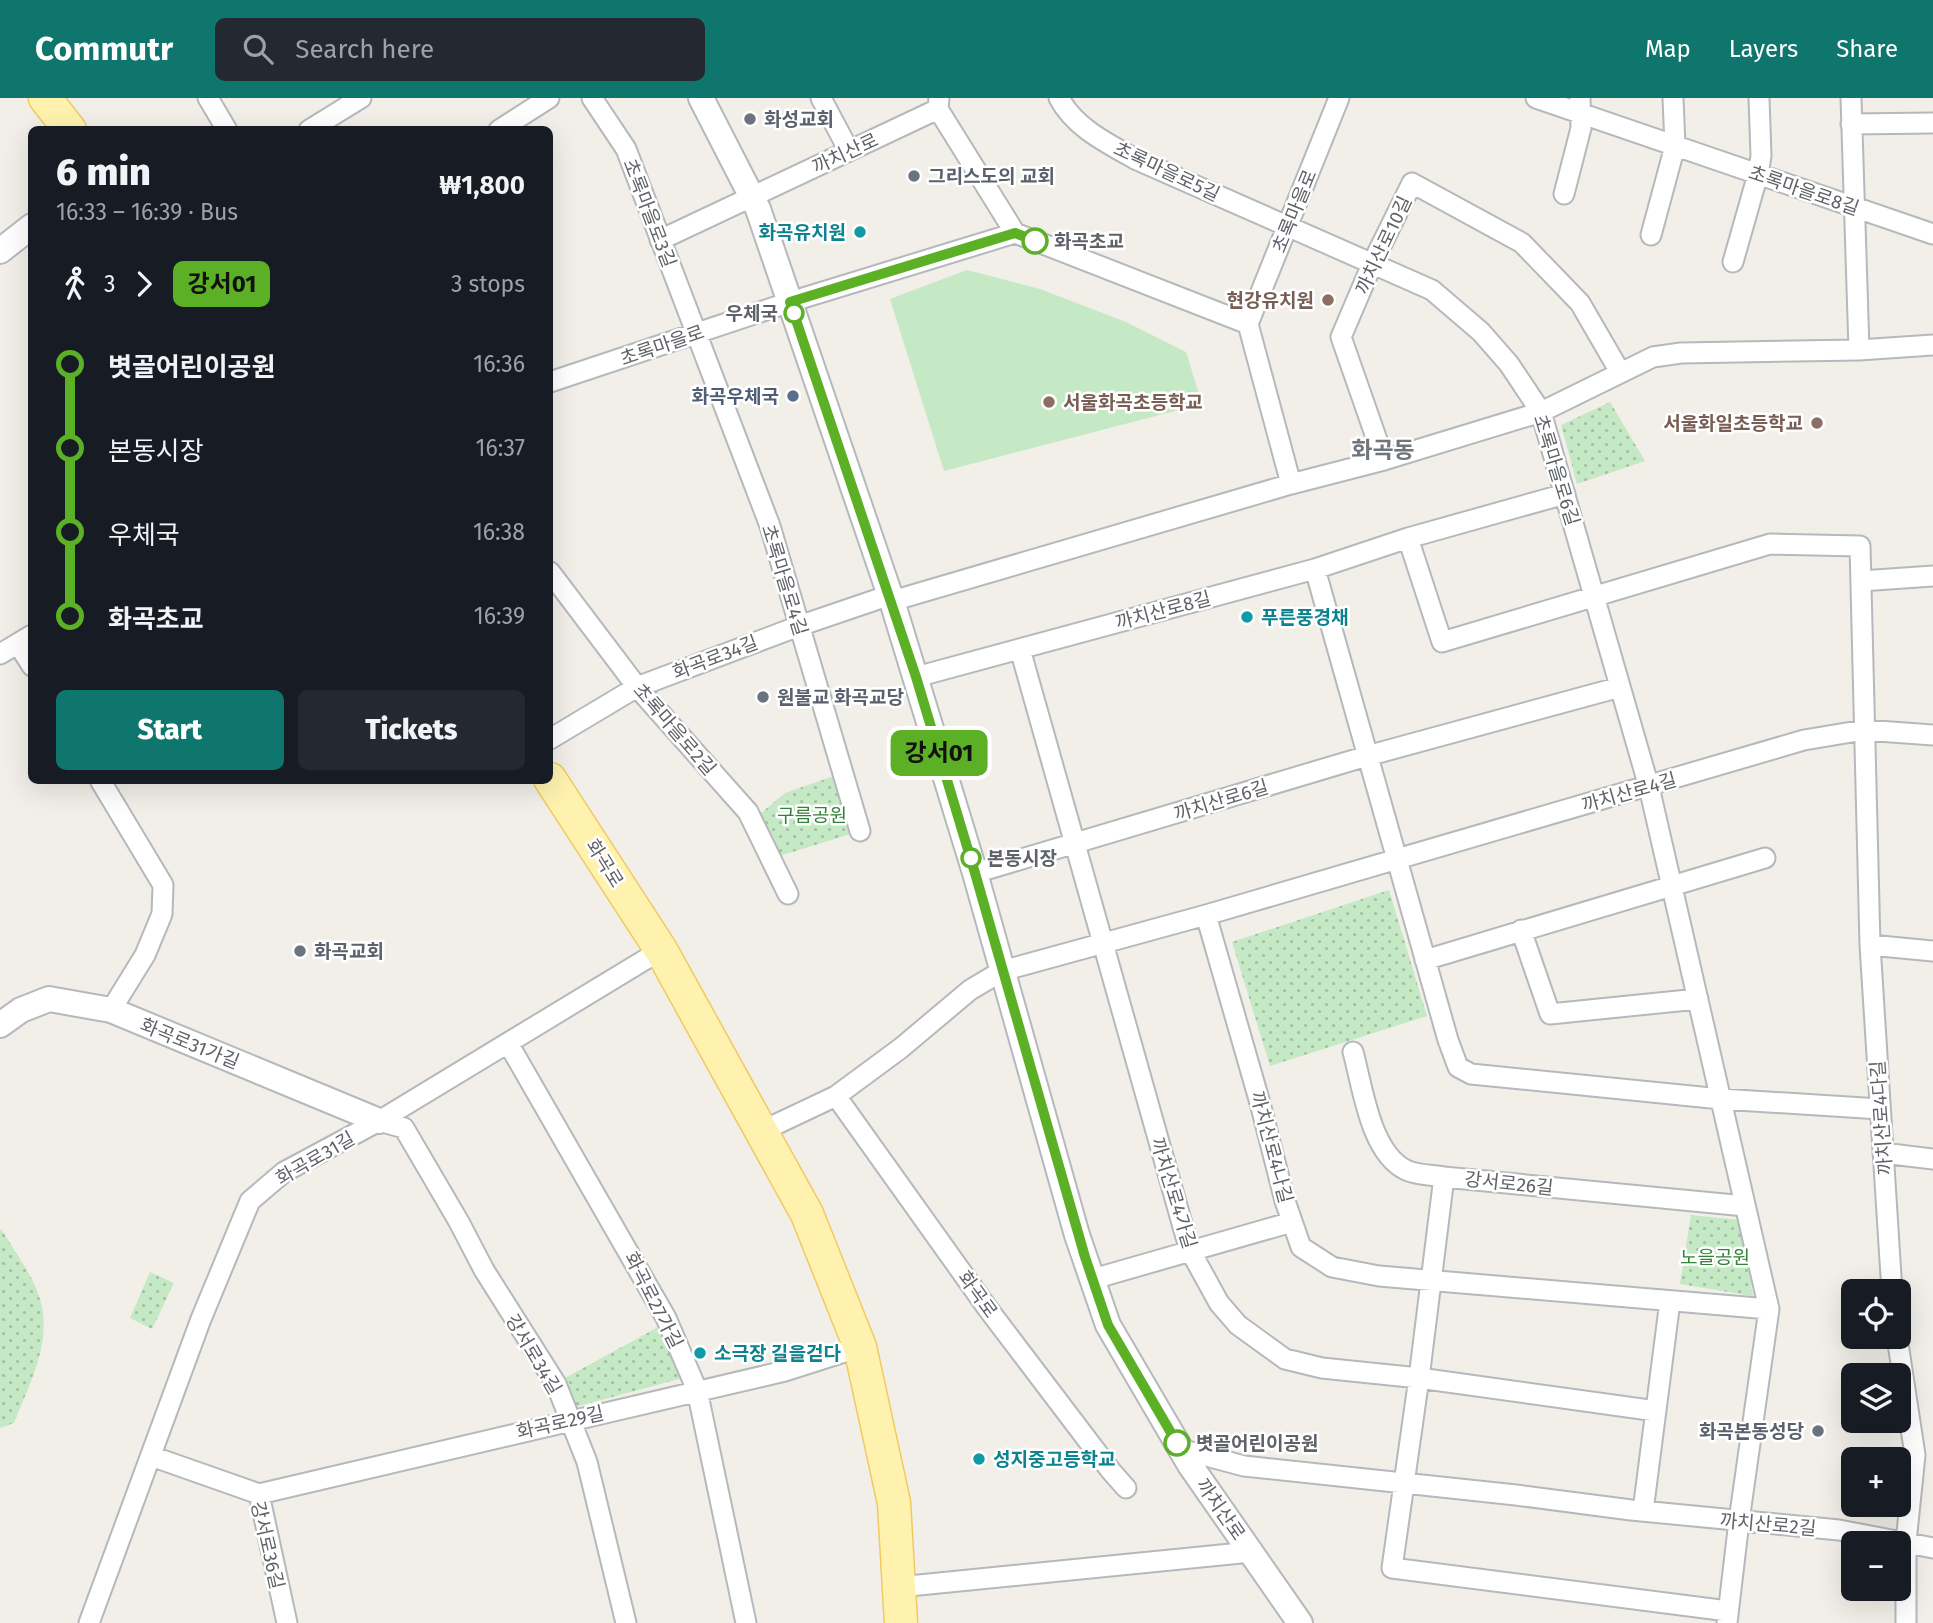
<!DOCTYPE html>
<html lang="en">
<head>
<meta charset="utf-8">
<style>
  :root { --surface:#171b24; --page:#242831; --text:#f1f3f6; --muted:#9ea1a6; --accent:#0f766e }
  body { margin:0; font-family:"Fira Sans","Noto Sans KR",sans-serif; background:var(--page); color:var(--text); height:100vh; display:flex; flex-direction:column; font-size:26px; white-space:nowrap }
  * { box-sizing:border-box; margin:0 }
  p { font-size:23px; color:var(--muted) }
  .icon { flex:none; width:38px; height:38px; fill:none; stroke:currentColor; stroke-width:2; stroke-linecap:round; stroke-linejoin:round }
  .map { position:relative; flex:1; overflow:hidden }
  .side { position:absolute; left:28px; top:28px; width:525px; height:658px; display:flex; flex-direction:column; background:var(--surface); border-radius:10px; box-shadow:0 7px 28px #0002 }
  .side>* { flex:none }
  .badge { padding:0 14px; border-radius:10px; font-size:24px; line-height:46px }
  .controls { position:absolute; left:1841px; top:1181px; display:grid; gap:14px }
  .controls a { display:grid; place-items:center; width:70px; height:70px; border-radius:10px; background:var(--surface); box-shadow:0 7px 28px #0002; font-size:35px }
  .map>.badge { position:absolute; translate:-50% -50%; box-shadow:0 0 0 4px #fff }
  .legs { display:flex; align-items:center; gap:10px; height:77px; padding:0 28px; font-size:23px }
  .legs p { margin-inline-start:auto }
  .summary { display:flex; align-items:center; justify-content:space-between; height:119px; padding:0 28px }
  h1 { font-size:38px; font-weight:800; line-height:52px }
  .action { display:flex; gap:14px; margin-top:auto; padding:14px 28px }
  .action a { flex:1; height:80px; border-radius:10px; background:var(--accent); color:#fff; font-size:28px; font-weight:800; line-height:80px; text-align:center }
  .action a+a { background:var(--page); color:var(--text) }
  ul { padding:0 28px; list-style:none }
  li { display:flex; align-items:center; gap:24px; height:84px; font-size:26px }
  li i { display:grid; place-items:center; width:10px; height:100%; margin:0 9px; background:currentColor }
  li i::after { content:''; width:18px; height:18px; margin:-9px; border:5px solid; border-radius:50%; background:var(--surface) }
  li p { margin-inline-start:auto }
  li:first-child i { background:linear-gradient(#0000 50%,currentColor 0) }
  li:last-child i { background:linear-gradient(currentColor 50%,#0000 0) }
  header { display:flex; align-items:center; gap:42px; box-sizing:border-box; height:98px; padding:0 35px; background:var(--accent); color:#fff }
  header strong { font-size:33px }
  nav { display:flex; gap:38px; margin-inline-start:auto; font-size:24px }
  .search { width:490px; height:63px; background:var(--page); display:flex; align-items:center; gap:18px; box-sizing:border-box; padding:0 24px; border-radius:10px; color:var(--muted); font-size:26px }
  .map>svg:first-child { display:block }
  .grass { fill:#c5e8c5 }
  .park { fill:url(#park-dots) }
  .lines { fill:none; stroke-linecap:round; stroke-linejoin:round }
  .minor-casing { stroke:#b5b8bc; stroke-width:23 }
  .tertiary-casing { stroke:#b5b8bc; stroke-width:28 }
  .primary-casing { stroke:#f2c960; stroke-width:35 }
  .minor { stroke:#fff; stroke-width:19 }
  .tertiary { stroke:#fff; stroke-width:24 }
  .primary { stroke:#fff2af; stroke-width:32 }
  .line-1-casing { stroke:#fff; stroke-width:16 }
  .line-1 { stroke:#5bb025; stroke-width:10 }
  .worship-dot { fill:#6b7280; stroke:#fff; stroke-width:2.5 }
  .culture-dot { fill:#0f9aa8; stroke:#fff; stroke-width:2.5 }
  .stop-1-dot { fill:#fff; stroke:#5bb025; stroke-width:3.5 }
  .education-dot { fill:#8d6e63; stroke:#fff; stroke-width:2.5 }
  .service-dot { fill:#5c6f8a; stroke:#fff; stroke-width:2.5 }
  .labels { text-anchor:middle; stroke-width:5; stroke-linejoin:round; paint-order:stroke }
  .worship-label { font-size:19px; font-weight:bold; fill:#5b616d; stroke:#fff; text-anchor:start }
  .street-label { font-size:19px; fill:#5f6368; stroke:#fff }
  .culture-label { font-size:19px; font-weight:bold; fill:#0d838f; stroke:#fff; text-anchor:start }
  .stop-label { font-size:19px; font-weight:bold; fill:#5f6368; stroke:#fff; text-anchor:start }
  .education-label { font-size:19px; font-weight:bold; fill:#785e54; stroke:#fff; text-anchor:end }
  .service-label { font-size:19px; font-weight:bold; fill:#4e5e75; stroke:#fff; text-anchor:end }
  .park-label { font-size:19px; fill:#348238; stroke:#fff }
  .quarter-label { font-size:23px; font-weight:bold; fill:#70757a; stroke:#fff }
</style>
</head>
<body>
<header>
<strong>Commutr</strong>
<div class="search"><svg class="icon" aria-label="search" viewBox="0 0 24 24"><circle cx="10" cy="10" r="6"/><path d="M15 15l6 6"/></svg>Search here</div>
<nav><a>Map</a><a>Layers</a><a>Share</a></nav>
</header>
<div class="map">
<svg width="1933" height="1525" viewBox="0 0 1933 1525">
  <defs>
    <pattern id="park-dots" width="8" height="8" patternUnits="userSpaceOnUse" patternTransform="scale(1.75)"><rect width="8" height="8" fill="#c5e8c5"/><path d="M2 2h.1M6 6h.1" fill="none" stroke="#a3c0a4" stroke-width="1.8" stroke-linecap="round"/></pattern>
  </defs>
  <rect width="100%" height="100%" fill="#f1efe8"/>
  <path class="grass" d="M 967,172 L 1040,191 L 1126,224 L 1186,254 L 1202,306 L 944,373 L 890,201 Z"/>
  <path class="park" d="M 1610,304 L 1645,363 L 1577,386 L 1561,327 Z
    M 837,677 L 854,735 L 773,760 L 754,721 L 785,695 Z
    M 1389,792 L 1427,918 L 1270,968 L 1232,844 Z
    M 1691,1117 L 1740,1122 L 1753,1198 L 1680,1186 Z
    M 0,1131 L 4,1135 C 17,1158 37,1183 42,1209 C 50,1249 28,1289 14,1325 L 0,1330 Z
    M 150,1174 L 174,1185 L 152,1231 L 130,1220 Z
    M 662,1227 L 683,1280 L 575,1309 L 563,1281 Z"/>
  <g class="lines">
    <defs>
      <path id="minor" d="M 208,0 L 227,32
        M 592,0 L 626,51 L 770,428 L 860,733
        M 821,0 L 849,53
        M 939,0 L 938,11 L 1015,135
        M 1059,0 C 1075,30 1107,45 1135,61 L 1432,192 L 1481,234 L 1509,266 L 1541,314 L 1649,689 L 1769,1211 L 1739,1423 L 1727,1525
        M 1536,0 L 1933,136
        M 1851,0 L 1859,252
        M 1851,26 L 1933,25
        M 309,32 L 361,0
        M 499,32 L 549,0
        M 1564,96 L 1581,30 L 1580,0
        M 1651,137 L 1675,48 L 1673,0
        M 660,142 L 938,11
        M 1733,164 L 1758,76 L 1761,58 L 1759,0
        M 1248,226 L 1291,386
        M 550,284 L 790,204 L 1015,135 L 1248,226 L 1339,0
        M 1384,362 L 1341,239 L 1373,164 L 1412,85 L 1522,145 L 1580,205 L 1620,274
        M 1408,440 L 1442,544 L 1770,446 L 1860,448 L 1870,847 L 1892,1194
        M 1315,471 L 1448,942 L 1458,969 L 1471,976 L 1721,1001 L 1880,1011
        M 550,474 L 637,589 L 748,714 L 788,796
        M 1861,483 L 1933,478
        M 892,503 L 1291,386 L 1384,362 L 1541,314 L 1653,259 L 1681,255 L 1859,252 L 1933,247
        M 18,546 L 32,568
        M 1020,551 L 1185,1136 L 1191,1154 L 1219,1205 L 1238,1227 L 1285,1261 L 1322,1270 L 1419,1280 L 1656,1313
        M 0,556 L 32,537
        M 916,579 L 1315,471 L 1408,440 L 1565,396
        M 550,641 L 637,589 L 799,528 L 890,497
        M 100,682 L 163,787 L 162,816 L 145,857 L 111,912
        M 975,775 L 1367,658 L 1620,589
        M 1206,817 L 1260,1005 L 1285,1103 L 1301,1149 L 1332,1169 L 1379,1178 L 1769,1211
        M 1521,832 L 1550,916 L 1698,901
        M 1870,847 L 1933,853
        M 1425,862 L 1765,760
        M 508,945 L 666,1220 L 697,1292 L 746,1525
        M 1353,954 C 1363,990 1370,1054 1406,1072 C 1416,1077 1432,1077 1444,1079 L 1745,1108
        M 836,998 L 988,1211 L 1111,1373 L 1126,1390
        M 379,1023 L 404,1030 L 459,1124 L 484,1172 L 556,1286 L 587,1364 L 626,1525
        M 762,1033 L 836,998 L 901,950 L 970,892 L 1002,873 L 1206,817 L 1804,642 L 1864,632 L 1933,637
        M 1883,1055 L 1933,1061
        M 1444,1079 L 1419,1280 L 1392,1470 L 1728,1513
        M 1093,1181 L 1292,1124
        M 1897,1239 L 1915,1357 L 1906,1444 L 1906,1525
        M 1180,1351 L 1244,1368 L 1516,1397 L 1631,1412 L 1839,1432 L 1933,1450
        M 151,1358 L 259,1396 L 287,1525
        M 259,1396 L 785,1273 L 860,1249
        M 1643,1413 L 1670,1203
        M 899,1489 L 1251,1454
        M 89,1525 L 201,1221 L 250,1103 L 284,1074 L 379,1023 L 661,852"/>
      <path id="tertiary" d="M 701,0 L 758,111 L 892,503 L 975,775 L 1077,1137 L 1108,1227 L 1190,1367 L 1300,1525
        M 0,153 L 32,128
        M 0,927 L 21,912 L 49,901 L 111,912 L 379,1023"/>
      <path id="primary" d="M 45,0 L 70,32
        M 550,681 L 661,852 L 807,1116 L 860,1249 L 894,1405 L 901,1525"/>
    </defs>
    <use href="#minor" class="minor-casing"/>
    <use href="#tertiary" class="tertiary-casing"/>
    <use href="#primary" class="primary-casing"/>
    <use href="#minor" class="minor"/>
    <use href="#tertiary" class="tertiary"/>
    <use href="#primary" class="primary"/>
  </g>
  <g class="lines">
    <defs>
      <path id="line-1" d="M 1035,143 L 1015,135 L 790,204 L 916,579 L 975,775 L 1085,1159 L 1108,1227 L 1177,1345"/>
    </defs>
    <use href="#line-1" class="line-1-casing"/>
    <use href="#line-1" class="line-1"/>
  </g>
  <g class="worship-dot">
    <circle cx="750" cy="21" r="7"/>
    <circle cx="914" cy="78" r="7"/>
    <circle cx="763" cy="599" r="7"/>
    <circle cx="300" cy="853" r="7"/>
    <circle cx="1818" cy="1333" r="7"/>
  </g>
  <g class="culture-dot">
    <circle cx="860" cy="134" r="7"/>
    <circle cx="1247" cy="519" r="7"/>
    <circle cx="700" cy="1255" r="7"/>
    <circle cx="979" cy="1361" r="7"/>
  </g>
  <g class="stop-1-dot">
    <circle cx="1035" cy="143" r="12"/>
    <circle cx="794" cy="215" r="9"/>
    <circle cx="971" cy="760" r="9"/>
    <circle cx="1177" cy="1345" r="12"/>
  </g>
  <g class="education-dot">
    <circle cx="1328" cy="202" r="7"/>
    <circle cx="1049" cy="304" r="7"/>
    <circle cx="1817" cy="325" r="7"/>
  </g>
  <circle class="service-dot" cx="793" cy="298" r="7"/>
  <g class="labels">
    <g class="worship-label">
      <text x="764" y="28">화성교회</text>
      <text x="928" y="85">그리스도의 교회</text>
      <text x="777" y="606">원불교 화곡교당</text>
      <text x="314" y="860">화곡교회</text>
      <text x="1804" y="1340" text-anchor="end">화곡본동성당</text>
    </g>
    <g class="street-label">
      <text transform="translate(845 55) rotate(-25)" y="7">까치산로</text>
      <text transform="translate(1167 73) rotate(25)" y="7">초록마을로5길</text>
      <text transform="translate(1804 92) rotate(19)" y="7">초록마을로8길</text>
      <text transform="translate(1294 113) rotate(-68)" y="7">초록마을로</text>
      <text transform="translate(650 115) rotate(69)" y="7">초록마을로3길</text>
      <text transform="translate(1383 147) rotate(-65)" y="7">까치산로10길</text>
      <text transform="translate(662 247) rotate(-19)" y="7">초록마을로</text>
      <text transform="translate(1557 372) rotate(73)" y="7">초록마을로6길</text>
      <text transform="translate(785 482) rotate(73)" y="7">초록마을로4길</text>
      <text transform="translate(1163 512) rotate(-15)" y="7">까치산로8길</text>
      <text transform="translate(715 559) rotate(-21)" y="7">화곡로34길</text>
      <text transform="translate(675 631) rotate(49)" y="7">초록마을로2길</text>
      <text transform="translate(1629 694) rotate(-16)" y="7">까치산로4길</text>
      <text transform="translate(1221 702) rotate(-17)" y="7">까치산로6길</text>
      <text transform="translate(605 765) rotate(58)" y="7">화곡로</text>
      <text transform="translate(190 945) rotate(22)" y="7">화곡로31가길</text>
      <text transform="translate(1881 1020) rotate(-94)" y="7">까치산로4다길</text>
      <text transform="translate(1272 1049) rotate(75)" y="7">까치산로4나길</text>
      <text transform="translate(315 1060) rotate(-30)" y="7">화곡로31길</text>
      <text transform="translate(1509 1085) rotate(6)" y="7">강서로26길</text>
      <text transform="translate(1174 1095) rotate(73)" y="7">까치산로4가길</text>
      <text transform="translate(978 1196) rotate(54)" y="7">화곡로</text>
      <text transform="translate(654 1202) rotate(63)" y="7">화곡로27가길</text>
      <text transform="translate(534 1256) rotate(59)" y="7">강서로34길</text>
      <text transform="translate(560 1324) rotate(-13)" y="7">화곡로29길</text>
      <text transform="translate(1221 1411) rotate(55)" y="7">까치산로</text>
      <text transform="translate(1768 1426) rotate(5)" y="7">까치산로2길</text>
      <text transform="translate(268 1447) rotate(77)" y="7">강서로36길</text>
    </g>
    <g class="culture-label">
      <text x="846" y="141" text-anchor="end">화곡유치원</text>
      <text x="1261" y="526">푸른풍경채</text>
      <text x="714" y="1262">소극장 길을걷다</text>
      <text x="993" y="1368">성지중고등학교</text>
    </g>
    <g class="stop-label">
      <text x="1054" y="150">화곡초교</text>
      <text x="778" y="222" text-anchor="end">우체국</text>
      <text x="987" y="767">본동시장</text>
      <text x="1196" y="1352">볏골어린이공원</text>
    </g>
    <g class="education-label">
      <text x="1314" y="209">현강유치원</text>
      <text x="1063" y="311" text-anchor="start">서울화곡초등학교</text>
      <text x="1803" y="332">서울화일초등학교</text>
    </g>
    <g class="service-label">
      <text x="779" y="305">화곡우체국</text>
    </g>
    <g class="park-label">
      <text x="812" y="724">구름공원</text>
      <text x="1715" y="1166">노을공원</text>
    </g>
    <g class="quarter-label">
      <text x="1383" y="360">화곡동</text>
    </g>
  </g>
</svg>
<div class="controls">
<a><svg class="icon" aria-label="locate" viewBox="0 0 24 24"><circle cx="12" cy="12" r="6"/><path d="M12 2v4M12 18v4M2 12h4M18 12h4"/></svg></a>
<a><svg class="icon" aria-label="layers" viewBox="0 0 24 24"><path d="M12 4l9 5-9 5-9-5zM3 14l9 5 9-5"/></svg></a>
<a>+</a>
<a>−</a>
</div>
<b class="badge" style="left:939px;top:655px;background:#5bb025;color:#111">강서01</b>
<section class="side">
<div class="summary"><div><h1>6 min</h1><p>16:33 – 16:39 · Bus</p></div><b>₩1,800</b></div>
<div class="legs"><svg class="icon" aria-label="walk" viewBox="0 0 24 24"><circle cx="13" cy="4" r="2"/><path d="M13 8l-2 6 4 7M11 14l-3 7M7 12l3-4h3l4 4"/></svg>3<svg class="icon" aria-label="forward" viewBox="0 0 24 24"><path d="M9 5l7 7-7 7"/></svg><b class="badge" style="background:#5bb025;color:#111">강서01</b><p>3 stops</p></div>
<ul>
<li><i style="color:#5bb025"></i><b>볏골어린이공원</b><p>16:36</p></li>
<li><i style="color:#5bb025"></i><span>본동시장</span><p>16:37</p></li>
<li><i style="color:#5bb025"></i><span>우체국</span><p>16:38</p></li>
<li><i style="color:#5bb025"></i><b>화곡초교</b><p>16:39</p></li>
</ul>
<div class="action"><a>Start</a><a>Tickets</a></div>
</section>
</div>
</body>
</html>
